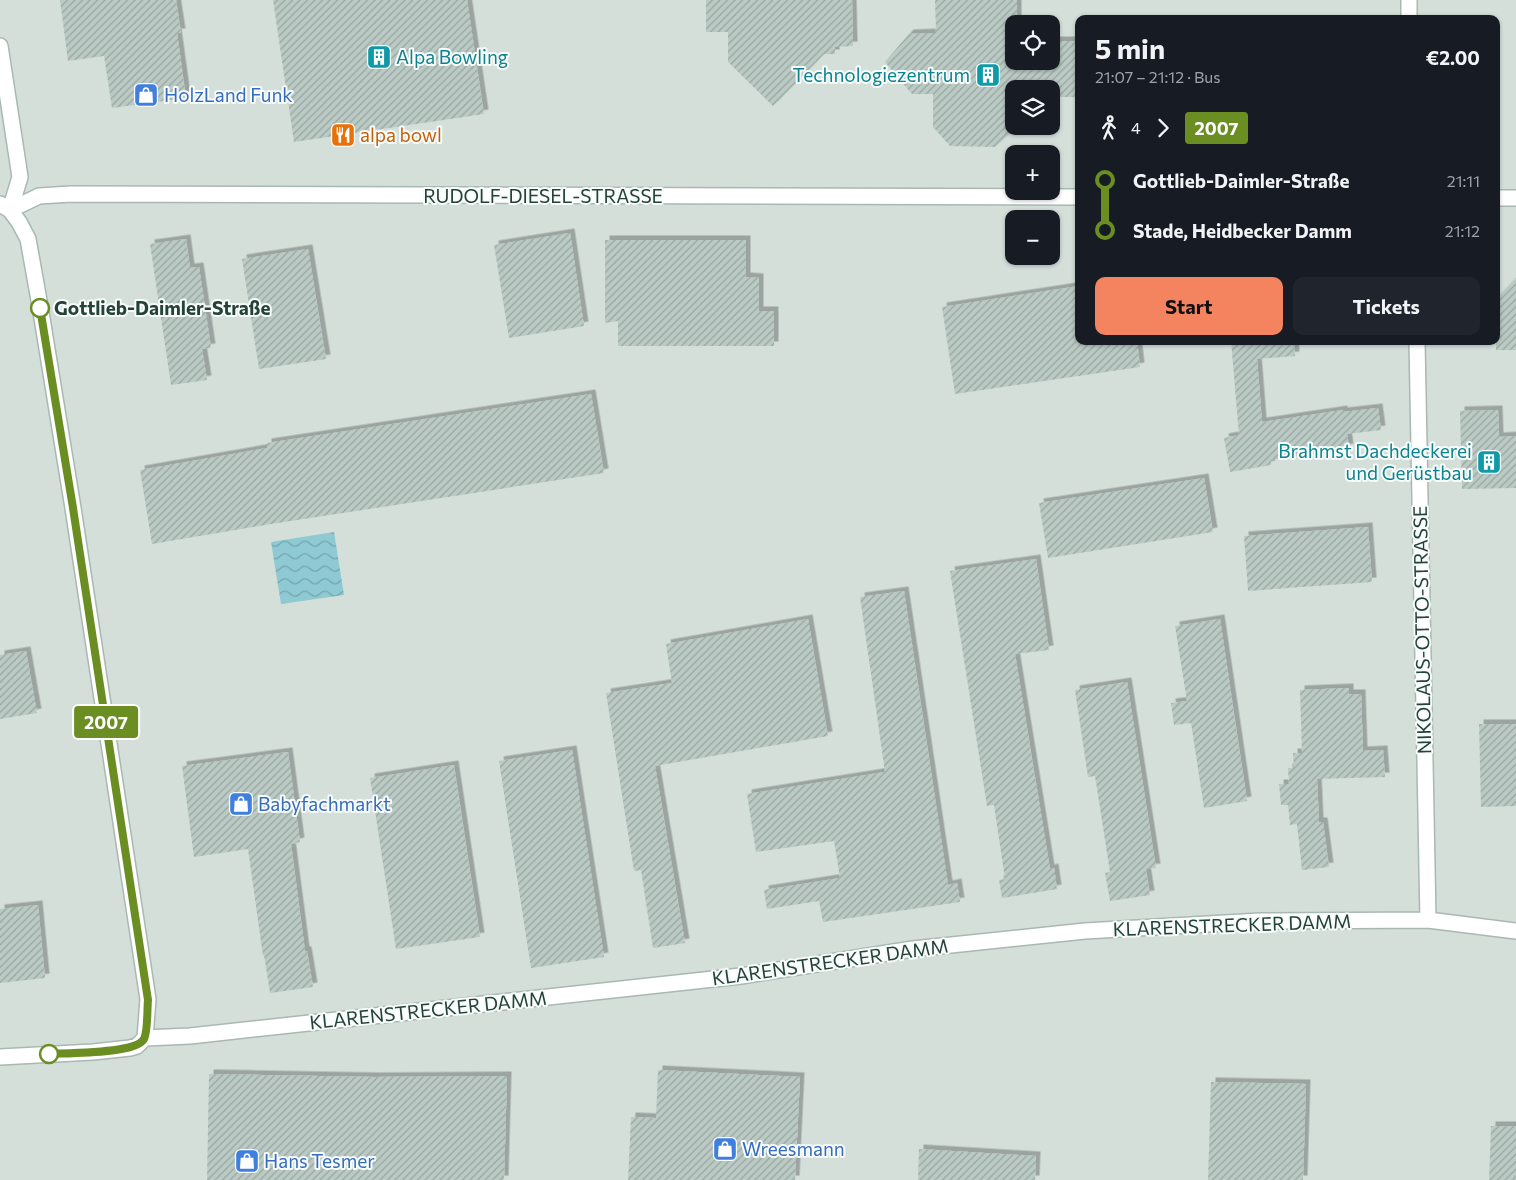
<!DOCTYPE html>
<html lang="en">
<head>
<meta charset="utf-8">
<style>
  :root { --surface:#171b24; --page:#20242c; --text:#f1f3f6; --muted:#9ea1a6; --accent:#f4845f }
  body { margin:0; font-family:Commissioner,sans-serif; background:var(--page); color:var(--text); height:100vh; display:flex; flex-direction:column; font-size:19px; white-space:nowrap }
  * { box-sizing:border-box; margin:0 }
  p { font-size:16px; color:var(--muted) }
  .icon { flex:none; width:28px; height:28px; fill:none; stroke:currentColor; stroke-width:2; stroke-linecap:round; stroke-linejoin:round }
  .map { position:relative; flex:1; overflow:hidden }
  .sheet { position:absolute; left:1075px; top:15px; width:425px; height:330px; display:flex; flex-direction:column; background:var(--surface); border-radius:10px; box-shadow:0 1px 4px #0004 }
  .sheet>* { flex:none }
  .badge { padding:0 10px; border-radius:4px; font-size:18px; line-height:32px }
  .tools { position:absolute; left:1005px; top:15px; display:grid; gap:10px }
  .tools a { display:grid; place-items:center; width:55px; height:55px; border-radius:10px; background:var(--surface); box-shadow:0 1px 4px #0004; font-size:25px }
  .map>.badge { position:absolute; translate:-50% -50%; box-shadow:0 0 0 2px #fff }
  .legs { display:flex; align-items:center; gap:8px; height:55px; padding:0 20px; font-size:16px }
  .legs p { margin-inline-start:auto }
  .headline { display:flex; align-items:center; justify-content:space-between; height:85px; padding:0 20px }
  h1 { font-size:28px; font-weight:700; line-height:38px }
  .cta { display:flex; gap:10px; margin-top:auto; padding:10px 20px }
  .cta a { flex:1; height:58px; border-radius:10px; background:var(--accent); color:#111; font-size:20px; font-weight:700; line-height:58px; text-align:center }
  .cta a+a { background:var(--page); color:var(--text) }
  ul { padding:0 20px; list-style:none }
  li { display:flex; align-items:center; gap:18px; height:50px; font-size:19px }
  li i { display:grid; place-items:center; width:8px; height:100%; margin:0 6px; background:currentColor }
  li i::after { content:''; width:12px; height:12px; margin:-6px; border:4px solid; border-radius:50%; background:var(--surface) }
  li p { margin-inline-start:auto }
  li:first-child i { background:linear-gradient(#0000 50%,currentColor 0) }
  li:last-child i { background:linear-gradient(currentColor 50%,#0000 0) }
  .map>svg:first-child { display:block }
  .built { fill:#d4dfda; fill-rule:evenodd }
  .water { fill:url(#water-waves) }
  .building { fill:url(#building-hatch); filter:url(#shadow) }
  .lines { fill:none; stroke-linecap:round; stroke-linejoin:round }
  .minor-casing { stroke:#a8b8b2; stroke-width:18 }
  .minor { stroke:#fff; stroke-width:15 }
  .line-1-casing { stroke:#fff; stroke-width:11 }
  .line-1 { stroke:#6b8e23; stroke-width:8 }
  .stop-1-dot { fill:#fff; stroke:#6b8e23; stroke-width:2.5 }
  .labels { text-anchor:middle; stroke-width:4; stroke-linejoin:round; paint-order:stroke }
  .culture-label { font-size:19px; fill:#0d838f; stroke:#f7fbf9; text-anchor:end }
  .shop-label { font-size:19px; fill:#366cbe; stroke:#f7fbf9; text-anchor:start }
  .food-label { font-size:19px; fill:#c56008; stroke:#f7fbf9; text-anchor:start }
  .street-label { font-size:19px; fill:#24423a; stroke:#f7fbf9 }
  .stop-label { font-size:19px; font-weight:bold; fill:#24423a; stroke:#f7fbf9; text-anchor:start }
</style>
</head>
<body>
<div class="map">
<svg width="1516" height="1180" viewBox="0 0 1516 1180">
  <defs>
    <pattern id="water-waves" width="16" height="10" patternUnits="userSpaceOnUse" patternTransform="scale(1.25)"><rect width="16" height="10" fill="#8ec9d4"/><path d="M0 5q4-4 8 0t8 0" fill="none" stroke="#74a5ad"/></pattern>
    <pattern id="building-hatch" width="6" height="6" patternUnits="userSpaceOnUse" patternTransform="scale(1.25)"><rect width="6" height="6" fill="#bbcac4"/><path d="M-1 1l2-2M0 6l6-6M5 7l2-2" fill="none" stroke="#98a6a0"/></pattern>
    <filter id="shadow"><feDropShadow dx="4.5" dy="-4.5" stdDeviation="0" flood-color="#0004"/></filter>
  </defs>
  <rect width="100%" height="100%" fill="#e6efeb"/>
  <path class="built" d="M 0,0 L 1516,0 L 1516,1180 L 0,1180 ZM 1079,19 L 1496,19 L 1496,341 L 1079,341 ZM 1014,24 L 1051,24 L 1051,61 L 1014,61 ZM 1014,89 L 1051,89 L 1051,126 L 1014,126 ZM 1014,154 L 1051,154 L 1051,191 L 1014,191 ZM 1014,219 L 1051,219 L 1051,256 L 1014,256 Z"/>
  <path class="water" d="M 334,532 L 344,595 L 281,604 L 271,542 Z"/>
  <path class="building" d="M 60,0 L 176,0 L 181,33 L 177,33 L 186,98 L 112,108 L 104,56 L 68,61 Z
    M 273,0 L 467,0 L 484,114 L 294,142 Z
    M 706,0 L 852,0 L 853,46 L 835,47 L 835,54 L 824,54 L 773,106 L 728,62 L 728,32 L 706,32 Z
    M 935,0 L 1017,0 L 1017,24 L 1014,24 L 1014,61 L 1051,61 L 1051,41 L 1079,41 L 1079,97 L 1051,97 L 1051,89 L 1014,89 L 1014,130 L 995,147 L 950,146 L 933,127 L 933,94 L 912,94 L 885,62 L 909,34 L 936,33 Z
    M 570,233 L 584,326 L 509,338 L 494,245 Z
    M 186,239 L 190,268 L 199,267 L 211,348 L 202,349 L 207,380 L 171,385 L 150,244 Z
    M 605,240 L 746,240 L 746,277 L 759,278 L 759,311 L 774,311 L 774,346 L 618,346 L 618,321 L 605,323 Z
    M 308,249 L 326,359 L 259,369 L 242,259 Z
    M 1516,278 L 1516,350 L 1496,350 L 1496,299 Z
    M 1079,286 L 1079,341 L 1137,341 L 1140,367 L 955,394 L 942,307 Z
    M 1231,341 L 1294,341 L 1295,356 L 1257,359 L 1262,422 L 1343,410 L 1343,412 L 1378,408 L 1381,430 L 1347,434 L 1349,448 L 1271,460 L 1271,465 L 1230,472 L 1224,438 L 1239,435 Z
    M 591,394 L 604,473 L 271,524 L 152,544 L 140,470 L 267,448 L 267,443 Z
    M 1498,410 L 1499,437 L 1516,436 L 1516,488 L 1462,489 L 1460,411 Z
    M 1204,478 L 1213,532 L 1048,558 L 1039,503 Z
    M 1368,527 L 1372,582 L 1248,591 L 1244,536 Z
    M 1036,559 L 1049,650 L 1015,654 L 1050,869 L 1054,868 L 1057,889 L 1002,898 L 999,880 L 1005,879 L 994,805 L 987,806 L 950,571 Z
    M 904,591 L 948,885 L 957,883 L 960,902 L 823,922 L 819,901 L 767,909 L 764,890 L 840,878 L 834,841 L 756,852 L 747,794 L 885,772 L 860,597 Z
    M 808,619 L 828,736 L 655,766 L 685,943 L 653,948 L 641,870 L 634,871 L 606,693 L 672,683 L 666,644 Z
    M 1220,619 L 1247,801 L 1204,808 L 1191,723 L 1174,725 L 1171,703 L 1187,701 L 1175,626 Z
    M 26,651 L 37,713 L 0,719 L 0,655 Z
    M 1127,682 L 1156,868 L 1146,869 L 1150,895 L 1110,901 L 1105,873 L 1110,872 L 1095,776 L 1088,777 L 1075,690 Z
    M 1349,688 L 1349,694 L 1361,694 L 1363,751 L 1383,750 L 1385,777 L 1317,779 L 1319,822 L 1323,822 L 1329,867 L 1302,870 L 1297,824 L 1290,825 L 1288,805 L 1281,805 L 1279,784 L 1289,784 L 1288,768 L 1294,768 L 1293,753 L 1302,753 L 1300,690 Z
    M 1479,724 L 1516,724 L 1516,806 L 1481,807 Z
    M 572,750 L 604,957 L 531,968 L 499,761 Z
    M 288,752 L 300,842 L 291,844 L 305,951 L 307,951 L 313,987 L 270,993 L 264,955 L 263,956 L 248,849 L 194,857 L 182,766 Z
    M 454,765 L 480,937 L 396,949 L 370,778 Z
    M 38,905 L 45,978 L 0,983 L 0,909 Z
    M 658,1070 L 800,1077 L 795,1180 L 628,1180 L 631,1117 L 656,1118 Z
    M 209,1074 L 375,1077 L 507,1076 L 504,1180 L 207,1180 Z
    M 1211,1082 L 1306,1084 L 1303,1180 L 1208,1180 Z
    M 1491,1126 L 1516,1126 L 1516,1180 L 1489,1180 Z
    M 919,1149 L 1036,1156 L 1035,1180 L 918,1180 Z"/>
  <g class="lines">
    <defs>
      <path id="minor" d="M 1409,0 L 1409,19
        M 0,46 L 20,177 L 10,210
        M 1496,198 L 1516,198
        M 0,204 L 10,210 L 19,222 L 28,239 L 40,306 L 73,508 L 148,999 L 145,1038
        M 10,210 L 39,196 L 71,194 L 1079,197
        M 1417,341 L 1428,920
        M 145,1038 L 190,1036 L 741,976 L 913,949 L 1085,931 L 1260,921 L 1428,920 L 1516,931
        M 0,1057 L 93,1052 L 130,1048 L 137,1046 L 145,1038"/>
    </defs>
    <use href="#minor" class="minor-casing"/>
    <use href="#minor" class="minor"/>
  </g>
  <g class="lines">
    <defs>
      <path id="line-1" d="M 40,308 L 73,508 L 148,1000 C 147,1009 148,1031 144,1039 C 136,1054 67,1053 49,1054"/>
    </defs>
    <use href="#line-1" class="line-1-casing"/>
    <use href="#line-1" class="line-1"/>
  </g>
  <defs>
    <symbol id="building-square" viewBox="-11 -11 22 22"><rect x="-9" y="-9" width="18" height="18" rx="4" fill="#0f9aa8" stroke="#f7fbf9"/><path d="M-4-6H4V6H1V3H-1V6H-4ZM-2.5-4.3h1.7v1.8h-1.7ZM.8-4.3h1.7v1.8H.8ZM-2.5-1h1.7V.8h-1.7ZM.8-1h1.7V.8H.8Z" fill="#fff"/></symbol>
    <symbol id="shop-square" viewBox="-11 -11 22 22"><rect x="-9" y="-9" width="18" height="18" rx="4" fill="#3f7fe0" stroke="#f7fbf9"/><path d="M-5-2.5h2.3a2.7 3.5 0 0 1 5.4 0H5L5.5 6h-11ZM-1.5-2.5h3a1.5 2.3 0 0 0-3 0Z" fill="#fff"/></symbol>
    <symbol id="restaurant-square" viewBox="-11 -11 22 22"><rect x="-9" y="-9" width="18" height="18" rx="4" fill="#e8710a" stroke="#f7fbf9"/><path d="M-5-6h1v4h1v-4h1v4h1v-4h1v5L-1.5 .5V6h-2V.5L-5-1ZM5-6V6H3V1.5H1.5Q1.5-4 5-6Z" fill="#fff"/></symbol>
  </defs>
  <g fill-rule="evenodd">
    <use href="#building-square" x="365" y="43" width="28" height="28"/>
    <use href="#building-square" x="974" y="61" width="28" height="28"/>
    <use href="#shop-square" x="132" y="81" width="28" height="28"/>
    <use href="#restaurant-square" x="329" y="121" width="28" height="28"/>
    <use href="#building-square" x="1475" y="448" width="28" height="28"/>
    <use href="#shop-square" x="227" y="790" width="28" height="28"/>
    <use href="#shop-square" x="711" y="1135" width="28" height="28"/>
    <use href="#shop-square" x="233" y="1147" width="28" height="28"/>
  </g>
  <g class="stop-1-dot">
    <circle cx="40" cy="308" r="9"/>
    <circle cx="49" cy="1054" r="9"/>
  </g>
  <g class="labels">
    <g class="culture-label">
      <text x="396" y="64" text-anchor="start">Alpa Bowling</text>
      <text x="970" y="82">Technologiezentrum</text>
      <text x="1472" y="458">Brahmst Dachdeckerei<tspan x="1472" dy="22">und Gerüstbau</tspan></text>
    </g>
    <g class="shop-label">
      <text x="164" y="102">HolzLand Funk</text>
      <text x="258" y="811">Babyfachmarkt</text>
      <text x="742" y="1156">Wreesmann</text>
      <text x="264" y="1168">Hans Tesmer</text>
    </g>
    <g class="food-label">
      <text x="360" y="142">alpa bowl</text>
    </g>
    <g class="street-label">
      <text x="543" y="203">RUDOLF-DIESEL-STRASSE</text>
      <text transform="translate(1422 630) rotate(-91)" y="7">NIKOLAUS-OTTO-STRASSE</text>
      <text transform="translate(1232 925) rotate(-2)" y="7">KLARENSTRECKER DAMM</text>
      <text transform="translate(830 962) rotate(-8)" y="7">KLARENSTRECKER DAMM</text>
      <text transform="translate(428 1010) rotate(-6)" y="7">KLARENSTRECKER DAMM</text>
    </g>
    <g class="stop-label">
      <text x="54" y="315">Gottlieb-Daimler-Straße</text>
    </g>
  </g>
</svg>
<div class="tools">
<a><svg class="icon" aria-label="locate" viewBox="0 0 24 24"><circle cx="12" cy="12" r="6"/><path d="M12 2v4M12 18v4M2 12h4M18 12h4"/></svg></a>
<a><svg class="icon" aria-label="layers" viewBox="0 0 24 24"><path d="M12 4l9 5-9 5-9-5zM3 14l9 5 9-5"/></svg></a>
<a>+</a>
<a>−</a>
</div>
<b class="badge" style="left:106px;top:722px;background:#6b8e23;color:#fff">2007</b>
<section class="sheet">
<div class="headline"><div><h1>5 min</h1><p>21:07 – 21:12 · Bus</p></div><b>€2.00</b></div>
<div class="legs"><svg class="icon" aria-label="walk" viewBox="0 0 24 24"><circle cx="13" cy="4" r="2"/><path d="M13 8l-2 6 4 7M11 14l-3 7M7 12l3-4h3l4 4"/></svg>4<svg class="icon" aria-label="forward" viewBox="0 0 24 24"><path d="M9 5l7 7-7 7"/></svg><b class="badge" style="background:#6b8e23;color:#fff">2007</b></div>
<ul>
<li><i style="color:#6b8e23"></i><b>Gottlieb-Daimler-Straße</b><p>21:11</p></li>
<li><i style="color:#6b8e23"></i><b>Stade, Heidbecker Damm</b><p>21:12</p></li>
</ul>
<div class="cta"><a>Start</a><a>Tickets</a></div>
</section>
</div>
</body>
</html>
